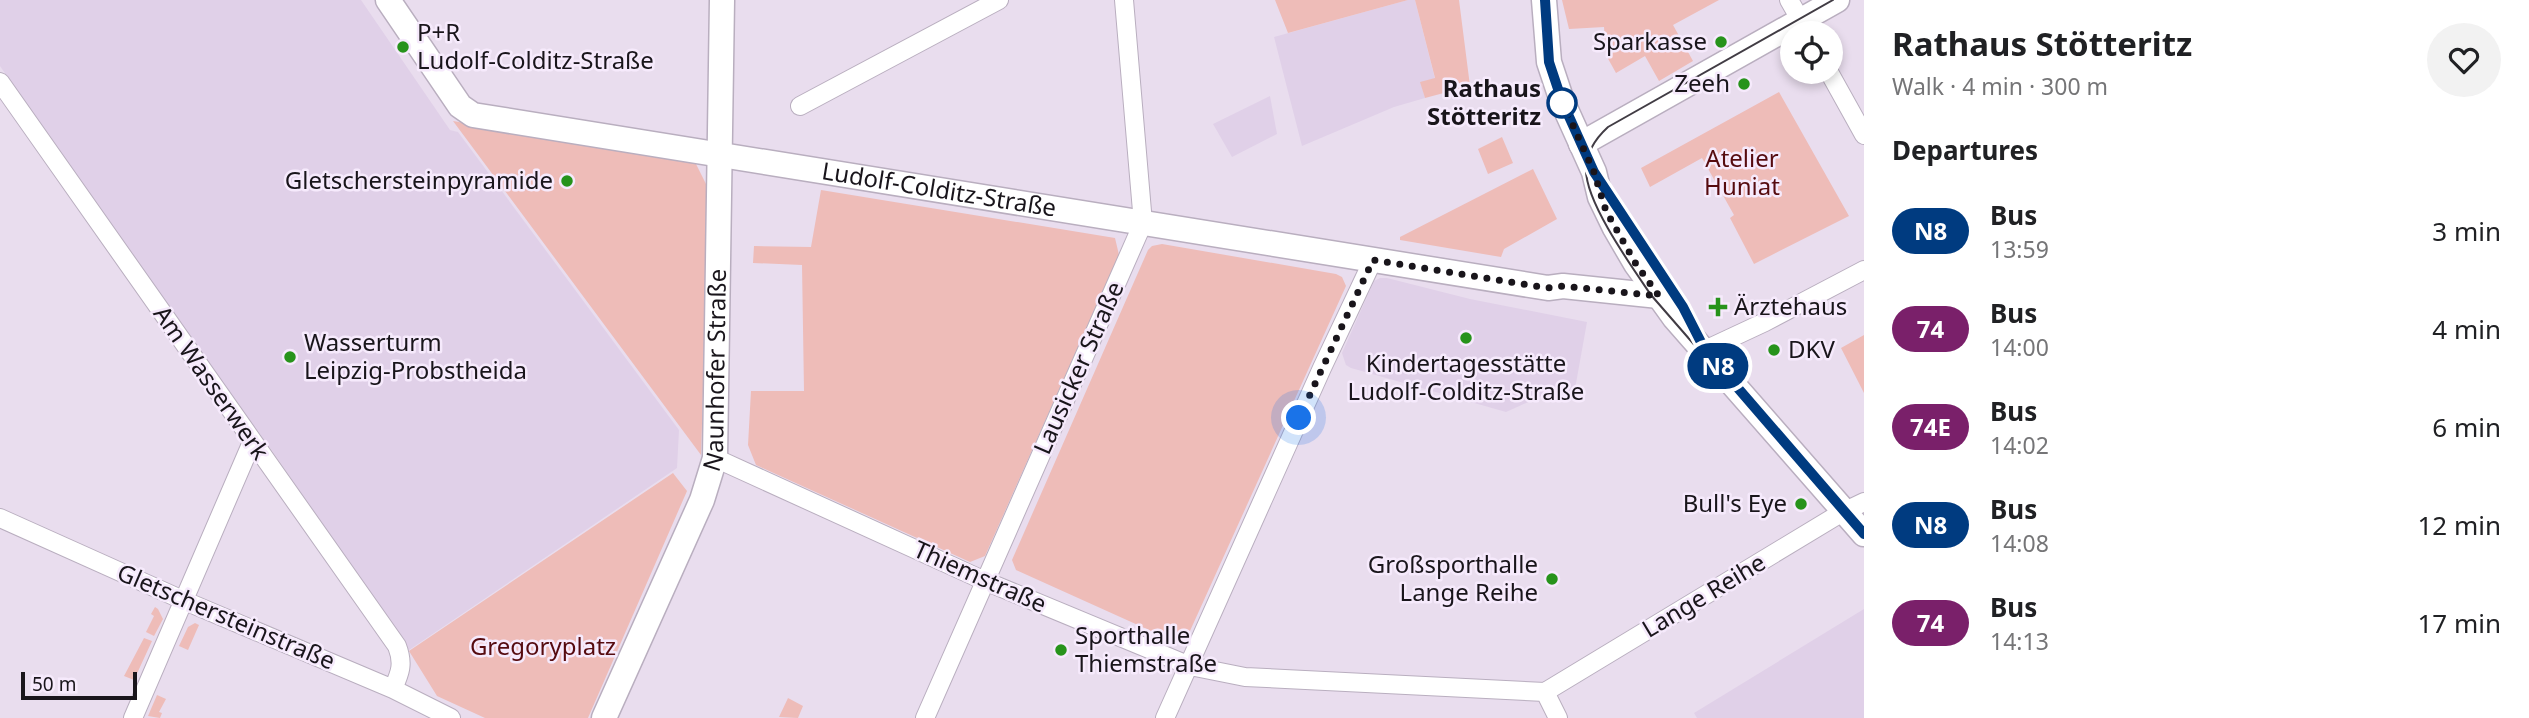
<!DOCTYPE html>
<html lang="en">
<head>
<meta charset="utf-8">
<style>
  :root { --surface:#fff; --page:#f2f2f2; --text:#202124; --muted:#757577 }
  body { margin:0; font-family:"Noto Sans",sans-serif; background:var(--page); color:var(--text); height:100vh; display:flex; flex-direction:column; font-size:26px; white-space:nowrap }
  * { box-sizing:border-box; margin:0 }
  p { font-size:23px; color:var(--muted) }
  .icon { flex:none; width:38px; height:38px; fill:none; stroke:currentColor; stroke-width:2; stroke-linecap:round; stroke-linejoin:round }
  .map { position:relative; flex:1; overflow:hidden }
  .details { display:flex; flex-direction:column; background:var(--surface); width:665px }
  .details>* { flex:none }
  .badge { padding:0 14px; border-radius:23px; font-size:24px; line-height:46px }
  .tools { position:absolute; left:1780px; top:21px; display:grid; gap:14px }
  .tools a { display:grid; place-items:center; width:63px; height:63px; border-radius:50%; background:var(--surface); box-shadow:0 4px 10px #0003; font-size:35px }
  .scale { position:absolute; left:21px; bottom:18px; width:116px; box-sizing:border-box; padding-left:7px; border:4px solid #19151b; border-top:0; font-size:19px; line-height:24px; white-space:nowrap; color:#19151b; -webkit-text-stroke:5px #f6eafc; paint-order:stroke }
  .you { position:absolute; width:35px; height:35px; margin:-18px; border:5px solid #fff; border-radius:50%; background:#1a73e8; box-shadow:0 0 0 10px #1a73e833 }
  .map>.badge { position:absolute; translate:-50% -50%; box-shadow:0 0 0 4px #fff }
  h2 { padding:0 28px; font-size:26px; line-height:63px }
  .round { display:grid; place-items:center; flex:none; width:74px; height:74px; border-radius:37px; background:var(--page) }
  .overview { display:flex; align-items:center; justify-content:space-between; height:119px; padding:0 28px }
  h1 { font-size:33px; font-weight:700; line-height:52px }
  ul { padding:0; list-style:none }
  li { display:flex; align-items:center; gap:21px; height:98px; padding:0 28px }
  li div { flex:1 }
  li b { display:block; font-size:26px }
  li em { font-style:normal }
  li .badge { min-width:77px; font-weight:700; text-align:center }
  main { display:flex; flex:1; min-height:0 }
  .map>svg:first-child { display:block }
  .built { fill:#e0d0e8 }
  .green { fill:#eebcb8 }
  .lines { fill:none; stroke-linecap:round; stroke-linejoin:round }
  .street-casing { stroke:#b9aebf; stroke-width:20 }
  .secondary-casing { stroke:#b9aebf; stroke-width:27 }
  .street { stroke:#fff; stroke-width:18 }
  .secondary { stroke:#fff; stroke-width:24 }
  .tram { stroke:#413c44; stroke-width:2 }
  .line-casing { stroke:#fff; stroke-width:16 }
  .line { stroke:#003b80; stroke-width:10 }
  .walk { stroke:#19151b; stroke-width:7; stroke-dasharray:0 12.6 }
  .poi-dot { fill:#27931b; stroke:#f6eafc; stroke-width:2.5 }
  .stop-dot { fill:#fff; stroke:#003b80; stroke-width:3.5 }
  .labels { text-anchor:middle; stroke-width:5; stroke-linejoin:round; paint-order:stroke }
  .poi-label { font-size:24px; fill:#19151b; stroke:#f6eafc; text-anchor:start }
  .stop-label { font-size:24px; font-weight:bold; fill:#19151b; stroke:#f6eafc; text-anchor:end }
  .park-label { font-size:24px; fill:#560b0f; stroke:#f6eafc }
  .street-label { font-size:24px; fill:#19151b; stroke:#f6eafc }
</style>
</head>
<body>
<main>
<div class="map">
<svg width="1864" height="718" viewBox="0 0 1864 718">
  <rect width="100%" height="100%" fill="#e9ddee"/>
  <path class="built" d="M 0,0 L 361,0 L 450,130 L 458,132 L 679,430 L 677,468 L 409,650 L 273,452 L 145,276 L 0,66 Z
    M 1408,0 L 1415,0 L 1435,79 L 1421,83 L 1425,98 L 1394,107 L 1302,146 L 1274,37 Z
    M 1270,96 L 1277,134 L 1232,157 L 1213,124 Z
    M 1380,278 L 1387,278 L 1470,299 L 1587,322 L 1573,400 L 1544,395 L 1506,412 L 1351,368 L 1346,365 L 1342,353 L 1374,281 Z
    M 1864,609 L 1864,718 L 1697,718 L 1694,713 Z"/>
  <path class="green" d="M 1275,0 L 1408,0 L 1288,33 Z
    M 1415,0 L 1459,0 L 1470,86 L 1425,98 L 1420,82 L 1435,78 Z
    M 1562,0 L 1719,0 L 1673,25 L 1693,61 L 1659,81 L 1645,56 L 1616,73 L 1606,55 L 1604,27 L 1569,29 Z
    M 1779,92 L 1849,216 L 1754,264 L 1730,218 L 1734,215 L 1702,158 L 1650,187 L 1641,168 Z
    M 453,121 L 695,162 L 706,184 L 706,295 L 701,455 Z
    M 1502,137 L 1513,163 L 1488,174 L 1478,149 Z
    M 1533,169 L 1557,219 L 1504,249 L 1501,257 L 1400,240 L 1400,237 Z
    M 821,190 L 1115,238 L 1119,255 L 985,556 L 970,562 L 756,465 L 748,445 L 751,391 L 804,391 L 802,265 L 753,263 L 754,246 L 811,247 Z
    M 1162,244 L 1336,274 L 1342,277 L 1346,286 L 1185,642 L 1180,644 L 1016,570 L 1012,560 L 1148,250 L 1152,246 Z
    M 1864,335 L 1864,393 L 1841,348 Z
    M 673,473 L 687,491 L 588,718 L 485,718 L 437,696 L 409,651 Z
    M 155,607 L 158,609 L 163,619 L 154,636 L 146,632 L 154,616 L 151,614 Z
    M 195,623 L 199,625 L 188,650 L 179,646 L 188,627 Z
    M 144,638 L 152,641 L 134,680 L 124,676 Z
    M 157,695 L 166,699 L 159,712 L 162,713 L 160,718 L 148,716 Z
    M 788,698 L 803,706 L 798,718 L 779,717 Z"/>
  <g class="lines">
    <defs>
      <path id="street" d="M 1789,0 L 1808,33
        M 1829,72 L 1864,135
        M 0,82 L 397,646 C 404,664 400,673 393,689
        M 800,106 L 999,0
        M 1705,350 L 1765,322 L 1864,270
        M 715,458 L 985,581 L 1190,666 L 1245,677 L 1545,692
        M 0,518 L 185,601 L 393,689 L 451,718
        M 1545,692 L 1841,513 L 1864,502
        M 1545,692 L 1558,718
        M 133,718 L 252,442
        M 925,718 L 1143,223 L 1124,0
        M 1165,718 L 1322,368 L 1373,260"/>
      <g id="secondary">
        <path id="s1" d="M 388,0 L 460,106 L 473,115 L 1548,288 L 1563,286 L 1659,296"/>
        <path d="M 1544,0 L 1549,62 L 1562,101 L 1594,172 L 1600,197 L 1615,228 L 1636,264 L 1674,317 L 1864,534"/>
        <path d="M 1581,144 L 1837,0"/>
        <path id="s2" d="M 604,718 L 702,500 L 715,458 L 722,0"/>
      </g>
    </defs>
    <use href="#street" class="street-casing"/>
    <use href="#secondary" class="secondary-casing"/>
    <use href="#street" class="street"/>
    <use href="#secondary" class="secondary"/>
    <path class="tram" d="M 1833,0 L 1608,127 C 1596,138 1586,153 1586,170 C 1586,203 1632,267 1651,295 L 1864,540"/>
  </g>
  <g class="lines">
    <defs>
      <path id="line" d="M 1545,0 L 1549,62 L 1562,101 L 1594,172 L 1683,307 L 1705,350 L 1864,534"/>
    </defs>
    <use href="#line" class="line-casing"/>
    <use href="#line" class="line"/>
    <path class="walk" d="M 1299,418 L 1373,260 L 1548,288 L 1563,286 L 1659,296 L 1636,264 L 1606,211 L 1594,172 L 1562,101 L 1562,103"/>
  </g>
  <g class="poi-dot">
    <circle cx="1721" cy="42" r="7"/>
    <circle cx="403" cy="47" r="7"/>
    <circle cx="1744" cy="84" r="7"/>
    <circle cx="567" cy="181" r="7"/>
    <path d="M1714.5 296.5h7v7h7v7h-7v7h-7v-7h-7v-7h7z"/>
    <circle cx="1466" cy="338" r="7"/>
    <circle cx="1774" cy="350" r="7"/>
    <circle cx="290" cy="357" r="7"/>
    <circle cx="1801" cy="504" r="7"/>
    <circle cx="1552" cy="579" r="7"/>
    <circle cx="1061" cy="650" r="7"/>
  </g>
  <circle class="stop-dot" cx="1562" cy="103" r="14"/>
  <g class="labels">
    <g class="poi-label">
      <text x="417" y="41">P+R<tspan x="417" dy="28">Ludolf-Colditz-Straße</tspan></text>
      <text x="1707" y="50" text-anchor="end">Sparkasse</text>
      <text x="1730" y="92" text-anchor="end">Zeeh</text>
      <text x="553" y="189" text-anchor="end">Gletschersteinpyramide</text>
      <text x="1734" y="315">Ärztehaus</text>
      <text x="304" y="351">Wasserturm<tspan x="304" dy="28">Leipzig-Probstheida</tspan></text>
      <text x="1788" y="358">DKV</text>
      <text x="1466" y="372" text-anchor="middle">Kindertagesstätte<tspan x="1466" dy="28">Ludolf-Colditz-Straße</tspan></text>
      <text x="1787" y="512" text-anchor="end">Bull's Eye</text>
      <text x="1538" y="573" text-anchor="end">Großsporthalle<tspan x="1538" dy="28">Lange Reihe</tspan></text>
      <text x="1075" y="644">Sporthalle<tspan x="1075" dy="28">Thiemstraße</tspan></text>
    </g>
    <g class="stop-label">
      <text x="1541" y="97">Rathaus<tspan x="1541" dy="28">Stötteritz</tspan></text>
    </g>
    <g class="park-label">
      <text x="1742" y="167">Atelier<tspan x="1742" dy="28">Huniat</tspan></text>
      <text x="543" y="655">Gregoryplatz</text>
    </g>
    <g class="street-label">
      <text dy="8" stroke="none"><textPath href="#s1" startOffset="616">Ludolf-Colditz-Straße</textPath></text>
      <text transform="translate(1079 368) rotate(-66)" y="8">Lausicker Straße</text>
      <text dy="8" stroke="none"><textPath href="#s2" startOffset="371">Naunhofer Straße</textPath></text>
      <text transform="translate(211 383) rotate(55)" y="8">Am Wasserwerk</text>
      <text transform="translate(980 577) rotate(24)" y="8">Thiemstraße</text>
      <text transform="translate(1704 596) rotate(-31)" y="8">Lange Reihe</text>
      <text transform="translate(226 617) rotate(23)" y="8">Gletschersteinstraße</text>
    </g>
  </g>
</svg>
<div class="tools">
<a><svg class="icon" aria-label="locate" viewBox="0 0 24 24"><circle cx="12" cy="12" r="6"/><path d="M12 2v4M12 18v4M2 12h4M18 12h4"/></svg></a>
</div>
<div class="scale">50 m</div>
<div class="you" style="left:1299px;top:418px"></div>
<b class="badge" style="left:1718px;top:366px;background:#003b80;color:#fff">N8</b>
</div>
<section class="details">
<div class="overview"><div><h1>Rathaus Stötteritz</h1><p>Walk · 4 min · 300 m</p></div><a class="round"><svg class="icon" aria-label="heart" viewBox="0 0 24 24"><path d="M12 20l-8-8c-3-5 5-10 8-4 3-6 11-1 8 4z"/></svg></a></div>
<h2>Departures</h2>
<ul>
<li><span class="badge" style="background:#003b80;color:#fff">N8</span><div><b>Bus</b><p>13:59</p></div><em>3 min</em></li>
<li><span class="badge" style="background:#7a206a;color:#fff">74</span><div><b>Bus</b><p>14:00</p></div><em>4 min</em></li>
<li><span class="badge" style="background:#7a206a;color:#fff">74E</span><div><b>Bus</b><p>14:02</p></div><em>6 min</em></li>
<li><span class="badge" style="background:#003b80;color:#fff">N8</span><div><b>Bus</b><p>14:08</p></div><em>12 min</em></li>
<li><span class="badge" style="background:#7a206a;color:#fff">74</span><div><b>Bus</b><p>14:13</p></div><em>17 min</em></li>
</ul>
</section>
</main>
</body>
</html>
